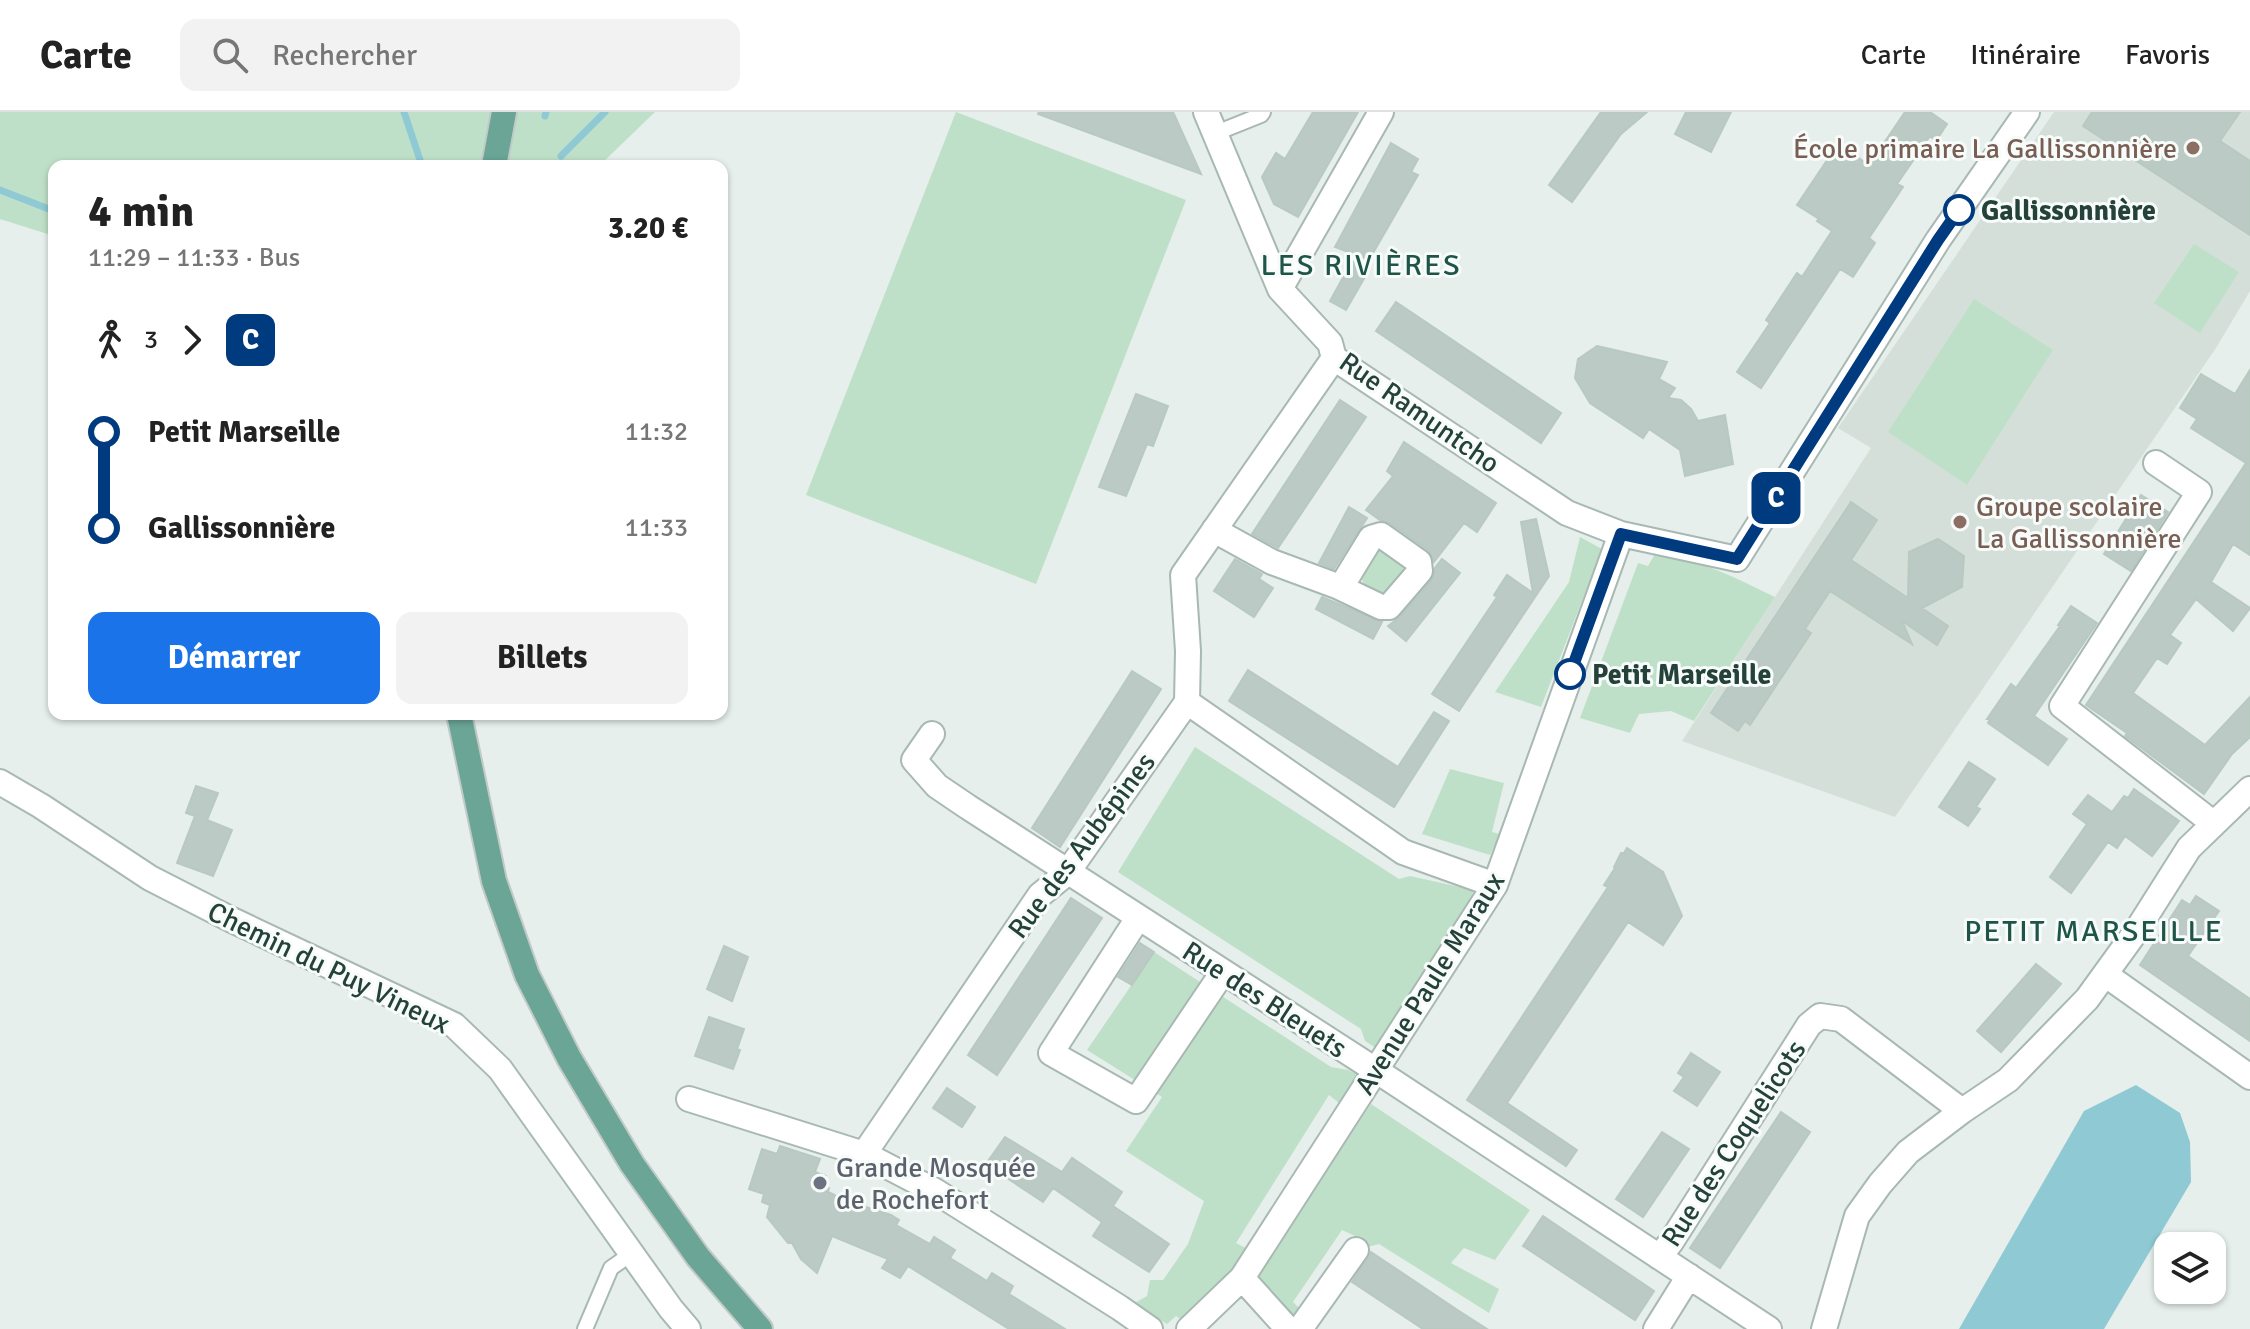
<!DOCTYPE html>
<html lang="fr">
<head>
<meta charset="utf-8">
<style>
  :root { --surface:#fff; --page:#f2f2f2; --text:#222; --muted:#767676; --line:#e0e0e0; --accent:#1a73e8 }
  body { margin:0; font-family:Signika,sans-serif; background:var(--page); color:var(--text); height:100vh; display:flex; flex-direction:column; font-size:30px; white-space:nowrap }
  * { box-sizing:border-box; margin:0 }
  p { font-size:26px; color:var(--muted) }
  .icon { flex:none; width:44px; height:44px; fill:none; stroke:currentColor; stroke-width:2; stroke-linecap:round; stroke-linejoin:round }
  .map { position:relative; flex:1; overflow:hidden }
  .drawer { position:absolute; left:48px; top:48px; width:680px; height:560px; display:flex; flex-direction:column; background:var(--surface); border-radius:16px; box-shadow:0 2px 6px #0004 }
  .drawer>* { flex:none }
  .badge { padding:0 16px; border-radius:12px; font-size:28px; line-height:52px }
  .controls { position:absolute; left:2154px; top:1120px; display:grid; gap:16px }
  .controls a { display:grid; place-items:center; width:72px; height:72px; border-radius:16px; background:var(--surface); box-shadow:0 2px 6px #0004; font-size:40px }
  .map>.badge { position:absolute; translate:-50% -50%; box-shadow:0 0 0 4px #fff }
  .legs { display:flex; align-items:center; gap:12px; height:88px; padding:0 40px; font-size:26px }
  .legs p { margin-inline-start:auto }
  .overview { display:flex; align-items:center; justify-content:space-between; height:136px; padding:0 40px }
  h1 { font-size:44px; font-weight:700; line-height:60px }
  .action { display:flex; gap:16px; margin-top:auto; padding:16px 40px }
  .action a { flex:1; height:92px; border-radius:16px; background:var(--accent); color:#fff; font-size:32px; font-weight:700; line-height:92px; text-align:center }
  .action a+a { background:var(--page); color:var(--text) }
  ul { padding:0 40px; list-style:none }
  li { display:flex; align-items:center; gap:28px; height:96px; font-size:30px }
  li i { display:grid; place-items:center; width:12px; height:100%; margin:0 10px; background:currentColor }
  li i::after { content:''; width:20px; height:20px; margin:-10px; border:6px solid; border-radius:50%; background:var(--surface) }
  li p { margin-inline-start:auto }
  li:first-child i { background:linear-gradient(#0000 50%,currentColor 0) }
  li:last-child i { background:linear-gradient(currentColor 50%,#0000 0) }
  header { display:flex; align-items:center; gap:48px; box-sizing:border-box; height:112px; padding:0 40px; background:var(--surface); border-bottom:2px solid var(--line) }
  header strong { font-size:38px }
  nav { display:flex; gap:44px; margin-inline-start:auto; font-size:28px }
  .search { width:560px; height:72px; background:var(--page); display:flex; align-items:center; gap:20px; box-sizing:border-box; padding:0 28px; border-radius:16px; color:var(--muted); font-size:30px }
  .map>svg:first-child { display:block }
  .built { fill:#d4dfda }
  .green { fill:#bfe0c8 }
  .water { fill:#8ec9d4 }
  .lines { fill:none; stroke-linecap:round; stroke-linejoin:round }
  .stream { stroke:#8ec9d4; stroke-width:7 }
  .building { fill:#bbcac4; stroke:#b8c9c2; stroke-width:2 }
  .service-casing { stroke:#a8b8b2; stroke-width:18 }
  .minor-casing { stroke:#a8b8b2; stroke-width:28 }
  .primary-casing { stroke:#c2cac8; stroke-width:28 }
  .service { stroke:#fff; stroke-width:14 }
  .minor { stroke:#fff; stroke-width:24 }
  .primary { stroke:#6aa596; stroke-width:24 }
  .line-1-casing { stroke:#fff; stroke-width:18 }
  .line-1 { stroke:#003b80; stroke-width:12 }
  .education-dot { fill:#8d6e63; stroke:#f7fbf9; stroke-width:3 }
  .stop-1-dot { fill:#fff; stroke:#003b80; stroke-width:4 }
  .worship-dot { fill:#6b7280; stroke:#f7fbf9; stroke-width:3 }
  .labels { text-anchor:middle; stroke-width:6; stroke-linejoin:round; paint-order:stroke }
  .education-label { font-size:28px; fill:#785e54; stroke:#f7fbf9; text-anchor:end }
  .stop-label { font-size:28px; font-weight:bold; fill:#24423a; stroke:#f7fbf9; text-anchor:start }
  .street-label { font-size:28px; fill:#24423a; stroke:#f7fbf9 }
  .worship-label { font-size:28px; fill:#5b616d; stroke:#f7fbf9; text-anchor:start }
  .neighbourhood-label { font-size:30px; letter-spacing:2px; fill:#1f5548; stroke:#f7fbf9 }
</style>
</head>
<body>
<header>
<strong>Carte</strong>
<div class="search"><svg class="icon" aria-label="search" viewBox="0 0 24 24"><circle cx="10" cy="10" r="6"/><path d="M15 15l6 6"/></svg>Rechercher</div>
<nav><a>Carte</a><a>Itinéraire</a><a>Favoris</a></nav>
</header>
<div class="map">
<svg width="2250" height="1217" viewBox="0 0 2250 1217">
  <rect width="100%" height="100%" fill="#e6efeb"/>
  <path class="built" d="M 2054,0 L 2250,0 L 2250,179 L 2216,236 L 1895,705 L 1682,629 L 1871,336 L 1838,316 Z"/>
  <path class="green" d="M 0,0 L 655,0 L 599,54 L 54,54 L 54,124 L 0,107 Z
    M 956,0 L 1186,88 L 1036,472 L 806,383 Z
    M 2194,132 L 2239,160 L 2200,221 L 2154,191 Z
    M 1974,187 L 2053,238 L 1967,373 L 1888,320 Z
    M 1580,425 L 1602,437 L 1541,595 L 1495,580 L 1569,470 Z
    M 1376,437 L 1381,437 L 1403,455 L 1403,460 L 1386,482 C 1375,482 1364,476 1361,465 Z
    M 1655,442 C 1699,447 1736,466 1775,485 L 1694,609 L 1671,599 L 1639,602 L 1630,621 L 1580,606 L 1638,451 L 1648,454 Z
    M 1195,635 L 1399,767 L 1410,764 L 1473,778 L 1470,813 L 1387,943 L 1365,929 L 1361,917 L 1118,760 Z
    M 1450,657 L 1504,671 L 1492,720 L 1500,722 L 1490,743 L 1422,722 Z
    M 1154,840 L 1331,955 L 1348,958 L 1371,968 L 1350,1000 L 1329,983 L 1236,1131 L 1257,1142 L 1192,1215 L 1176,1204 L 1167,1212 L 1133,1192 L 1147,1184 L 1150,1168 L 1163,1168 L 1188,1132 L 1204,1089 L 1126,1039 L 1162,985 L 1087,938 Z
    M 1371,992 L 1530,1098 L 1495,1148 L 1464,1136 L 1451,1151 L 1499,1177 L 1489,1201 L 1379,1132 L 1356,1138 L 1355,1124 L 1342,1118 L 1293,1190 L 1308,1205 L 1295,1205 L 1257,1163 Z"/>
  <path class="water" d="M 2136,973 L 2180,1001 L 2190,1030 L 2191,1070 L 2104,1217 L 1959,1217 L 2084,999 Z"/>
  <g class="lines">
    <path class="stream" d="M 404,0 L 422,54
      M 545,4 L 546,0
      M 561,44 L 605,0
      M 0,78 L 54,99"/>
  </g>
  <path class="building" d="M 1039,0 L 1173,0 L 1201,62 L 1038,2 Z
    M 1313,0 L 1358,0 L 1298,105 L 1274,92 L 1262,65 L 1276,41 L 1285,47 Z
    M 1601,0 L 1647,0 L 1621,22 L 1572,90 L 1549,73 Z
    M 1686,0 L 1731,0 L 1711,40 L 1675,22 Z
    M 1905,0 L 1930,0 L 1947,12 L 1936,29 L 1930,24 L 1897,72 L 1903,75 L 1869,126 L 1875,131 L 1853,165 L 1840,157 L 1761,276 L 1737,260 L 1770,211 L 1766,208 L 1797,161 L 1802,165 L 1832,119 L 1817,109 L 1819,107 L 1797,93 L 1838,32 L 1869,53 Z
    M 2092,0 L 2240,0 L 2220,29 L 2250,49 L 2250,123 L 2083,14 Z
    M 1391,31 L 1418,47 L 1411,60 L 1418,63 L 1369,148 L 1335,135 Z
    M 1352,149 L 1369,158 L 1346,198 L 1330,189 Z
    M 1396,190 L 1561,301 L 1541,331 L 1376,219 Z
    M 1597,234 L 1667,250 L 1659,267 L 1675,276 L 1668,286 L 1681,288 L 1691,297 L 1698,309 L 1725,303 L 1733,352 L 1685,364 L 1680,338 L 1649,317 L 1643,326 L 1590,291 L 1575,266 L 1578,247 Z
    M 2250,258 L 2250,443 L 2233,432 L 2211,470 L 2250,496 L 2233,519 L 2196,487 L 2170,523 L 2181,531 L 2167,552 L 2157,546 L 2133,581 L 2205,633 L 2250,585 L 2250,625 L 2232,642 L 2204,682 L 2125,624 L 2127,621 L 2086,593 L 2246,351 L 2191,316 L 2197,307 L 2180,296 L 2201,262 L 2235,282 Z
    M 1136,282 L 1168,294 L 1153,334 L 1147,332 L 1126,384 L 1099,375 Z
    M 1340,288 L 1366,305 L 1278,436 L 1252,422 Z
    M 1404,330 L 1496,391 L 1477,420 L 1464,411 L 1434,450 L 1428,438 L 1390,411 L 1380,408 L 1366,398 L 1393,364 L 1387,359 Z
    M 2141,383 L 2168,400 L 2131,459 L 2104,442 Z
    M 1851,390 L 1877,408 L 1851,448 L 1908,486 L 1909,440 L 1938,427 L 1964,444 L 1962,475 L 1922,496 L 1948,514 L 1937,533 L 1902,509 L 1912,532 L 1830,479 L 1805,517 L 1811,521 L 1750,613 L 1745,609 L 1738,619 L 1711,601 Z
    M 1349,395 L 1367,406 L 1334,457 L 1319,451 Z
    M 1536,407 L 1549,464 L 1459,599 L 1432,582 L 1497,485 L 1494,483 L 1507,463 L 1533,481 L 1521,410 Z
    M 1235,447 L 1262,462 L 1259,467 L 1273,476 L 1254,505 L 1214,479 Z
    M 1442,447 L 1460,461 L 1406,529 L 1388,514 L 1400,505 L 1431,469 L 1435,456 Z
    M 1322,485 L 1382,510 L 1373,527 L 1316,497 Z
    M 2071,494 L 2097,511 L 2034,604 L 2067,627 L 2048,653 L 1988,611 L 1990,607 L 1987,607 L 2011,572 L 2016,576 L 2060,514 L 2058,513 Z
    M 1248,558 L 1398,655 L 1434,600 L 1449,609 L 1394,695 L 1229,589 Z
    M 1132,559 L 1161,577 L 1060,735 L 1032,716 Z
    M 1969,650 L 1995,667 L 1976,695 L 1980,697 L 1968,714 L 1939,695 Z
    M 196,674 L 218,681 L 207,708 L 232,718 L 213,764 L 177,751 L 195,704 L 186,701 Z
    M 2134,677 L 2179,709 L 2152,744 L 2125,724 L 2117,736 L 2108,730 L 2071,781 L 2050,765 L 2087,712 L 2073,702 L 2088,683 L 2112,700 L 2124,684 L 2128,686 Z
    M 1627,736 L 1663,760 L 1682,804 L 1663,833 L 1628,810 L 1507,991 L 1577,1038 L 1566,1054 L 1467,988 L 1608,775 L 1604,773 L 1615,756 L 1614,755 L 1621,741 L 1624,741 Z
    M 2196,784 L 2219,799 L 2188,844 L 2250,887 L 2250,929 L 2140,853 L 2182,788 L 2190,793 Z
    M 1071,786 L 1102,806 L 997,963 L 968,943 Z
    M 1140,831 L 1154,840 L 1132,873 L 1118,865 Z
    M 724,834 L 748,845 L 732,889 L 707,877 Z
    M 2036,852 L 2061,872 L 2001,940 L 1977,919 Z
    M 709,905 L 744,917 L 737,937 L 740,938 L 733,957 L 695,944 Z
    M 1691,941 L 1720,960 L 1697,994 L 1674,979 L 1684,965 L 1678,961 Z
    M 947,976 L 975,995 L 962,1015 L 933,996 Z
    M 1781,1000 L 1810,1020 L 1720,1156 L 1690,1136 Z
    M 1662,1020 L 1689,1037 L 1643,1105 L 1616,1087 Z
    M 1005,1025 L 1062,1060 L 1072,1046 L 1122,1080 L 1113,1094 L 1169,1132 L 1149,1160 L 1093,1124 L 1102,1110 L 1053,1076 L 1043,1090 L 986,1052 Z
    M 780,1034 L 820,1047 L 815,1060 L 826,1064 L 823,1073 L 829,1076 L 828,1080 L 847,1089 L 891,1103 L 899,1108 L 896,1113 L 930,1132 L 934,1125 L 955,1138 L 950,1146 L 987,1169 L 992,1161 L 1013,1174 L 1009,1182 L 1065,1217 L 1009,1217 L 908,1154 L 900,1166 L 882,1156 L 888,1147 L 832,1124 L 817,1161 L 801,1147 L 792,1131 L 788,1131 L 767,1105 L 770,1093 L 762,1090 L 764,1082 L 749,1077 L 762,1037 L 777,1042 Z
    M 1543,1104 L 1654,1179 L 1635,1208 L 1523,1134 Z
    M 1371,1140 L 1459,1199 L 1487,1217 L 1423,1217 L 1352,1170 Z"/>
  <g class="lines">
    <defs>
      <path id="service" d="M 1216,21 L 1261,3 L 1263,0
        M 585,1217 L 611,1156 L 631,1142"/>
      <path id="minor" d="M 1206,0 L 1280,177 L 1330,231 L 1334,246 L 1567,401 L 1621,422 L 1737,447 L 1938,128 L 2027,0
        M 1280,177 L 1381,0
        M 2156,351 L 2199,380 L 2062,594 L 2213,711
        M 1214,418 L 1272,450 L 1337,474 L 1381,495 L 1389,495 L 1420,459 L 1419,450 L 1381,423 L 1371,426 L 1341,475
        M 1187,590 L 1403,740 L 1495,773
        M 932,622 L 914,648 L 937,674 L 968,695 L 1377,959 L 1769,1217
        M 0,670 L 41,694 L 150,766 L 232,808 L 454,913 L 500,957 L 671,1197 L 688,1217
        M 1138,806 L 1051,941 L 1136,989 L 1223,860
        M 2106,863 L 2250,965
        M 689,987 L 864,1042 L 935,1079 L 1120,1196 L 1150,1217
        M 864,1042 L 1040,783 L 1067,761 L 1187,590 L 1188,539 L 1183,463 L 1334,246
        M 1659,1145 L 1671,1130 L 1809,913 L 1820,904 L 1841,907 L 1962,999
        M 1242,1166 L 1288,1217
        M 1189,1217 L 1242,1166 L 1495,773 L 1621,422
        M 1300,1217 L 1356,1138
        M 1656,1217 L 1689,1164
        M 1824,1217 L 1857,1104 L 1880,1072 L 1908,1040 L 1962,999 L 2008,968 L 2087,887 L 2137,818 L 2189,736 L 2250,677"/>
      <path id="primary" d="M 494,54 L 504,0
        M 459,602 L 494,769 L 527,863 L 569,946 L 632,1052 L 698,1145 L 760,1217"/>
    </defs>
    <use href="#service" class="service-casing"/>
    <use href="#minor" class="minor-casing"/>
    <use href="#primary" class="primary-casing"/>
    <use href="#service" class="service"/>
    <use href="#minor" class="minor"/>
    <use href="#primary" class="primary"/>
  </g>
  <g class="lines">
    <defs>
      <path id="line-1" d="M 1570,562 L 1621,422 L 1737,447 L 1938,128 L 1959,98"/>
    </defs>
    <use href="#line-1" class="line-1-casing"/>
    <use href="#line-1" class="line-1"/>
  </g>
  <g class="education-dot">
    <circle cx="2193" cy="36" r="8"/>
    <circle cx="1960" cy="410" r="8"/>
  </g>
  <g class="stop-1-dot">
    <circle cx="1959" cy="98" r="14"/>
    <circle cx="1570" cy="562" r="14"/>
  </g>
  <circle class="worship-dot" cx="820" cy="1071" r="8"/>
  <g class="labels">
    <g class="education-label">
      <text x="2177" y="46">École primaire La Gallissonnière</text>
      <text x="1976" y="404" text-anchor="start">Groupe scolaire<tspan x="1976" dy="32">La Gallissonnière</tspan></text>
    </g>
    <g class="stop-label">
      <text x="1981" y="108">Gallissonnière</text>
      <text x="1592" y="572">Petit Marseille</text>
    </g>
    <g class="street-label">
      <text transform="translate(1420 300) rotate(35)" y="10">Rue Ramuntcho</text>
      <text transform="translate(1081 733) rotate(-53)" y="10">Rue des Aubépines</text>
      <text transform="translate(329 855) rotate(26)" y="10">Chemin du Puy Vineux</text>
      <text transform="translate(1429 871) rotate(-58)" y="10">Avenue Paule Maraux</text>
      <text transform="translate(1265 887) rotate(33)" y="10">Rue des Bleuets</text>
      <text transform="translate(1733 1031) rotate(-57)" y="10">Rue des Coquelicots</text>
    </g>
    <g class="worship-label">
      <text x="836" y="1065">Grande Mosquée<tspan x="836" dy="32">de Rochefort</tspan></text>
    </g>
    <g class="neighbourhood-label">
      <text x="1361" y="163">LES RIVIÈRES</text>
      <text x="2094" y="829">PETIT MARSEILLE</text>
    </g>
  </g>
</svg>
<div class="controls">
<a><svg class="icon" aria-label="layers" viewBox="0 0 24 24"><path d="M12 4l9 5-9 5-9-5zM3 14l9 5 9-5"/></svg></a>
</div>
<b class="badge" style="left:1776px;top:386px;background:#003b80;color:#fff">C</b>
<section class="drawer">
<div class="overview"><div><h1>4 min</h1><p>11:29 – 11:33 · Bus</p></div><b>3.20 €</b></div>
<div class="legs"><svg class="icon" aria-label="walk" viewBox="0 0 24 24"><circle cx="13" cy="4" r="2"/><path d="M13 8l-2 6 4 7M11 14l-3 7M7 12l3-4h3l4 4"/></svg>3<svg class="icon" aria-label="forward" viewBox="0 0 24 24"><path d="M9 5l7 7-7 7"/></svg><b class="badge" style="background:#003b80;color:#fff">C</b></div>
<ul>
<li><i style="color:#003b80"></i><b>Petit Marseille</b><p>11:32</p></li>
<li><i style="color:#003b80"></i><b>Gallissonnière</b><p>11:33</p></li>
</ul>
<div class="action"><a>Démarrer</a><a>Billets</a></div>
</section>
</div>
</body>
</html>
